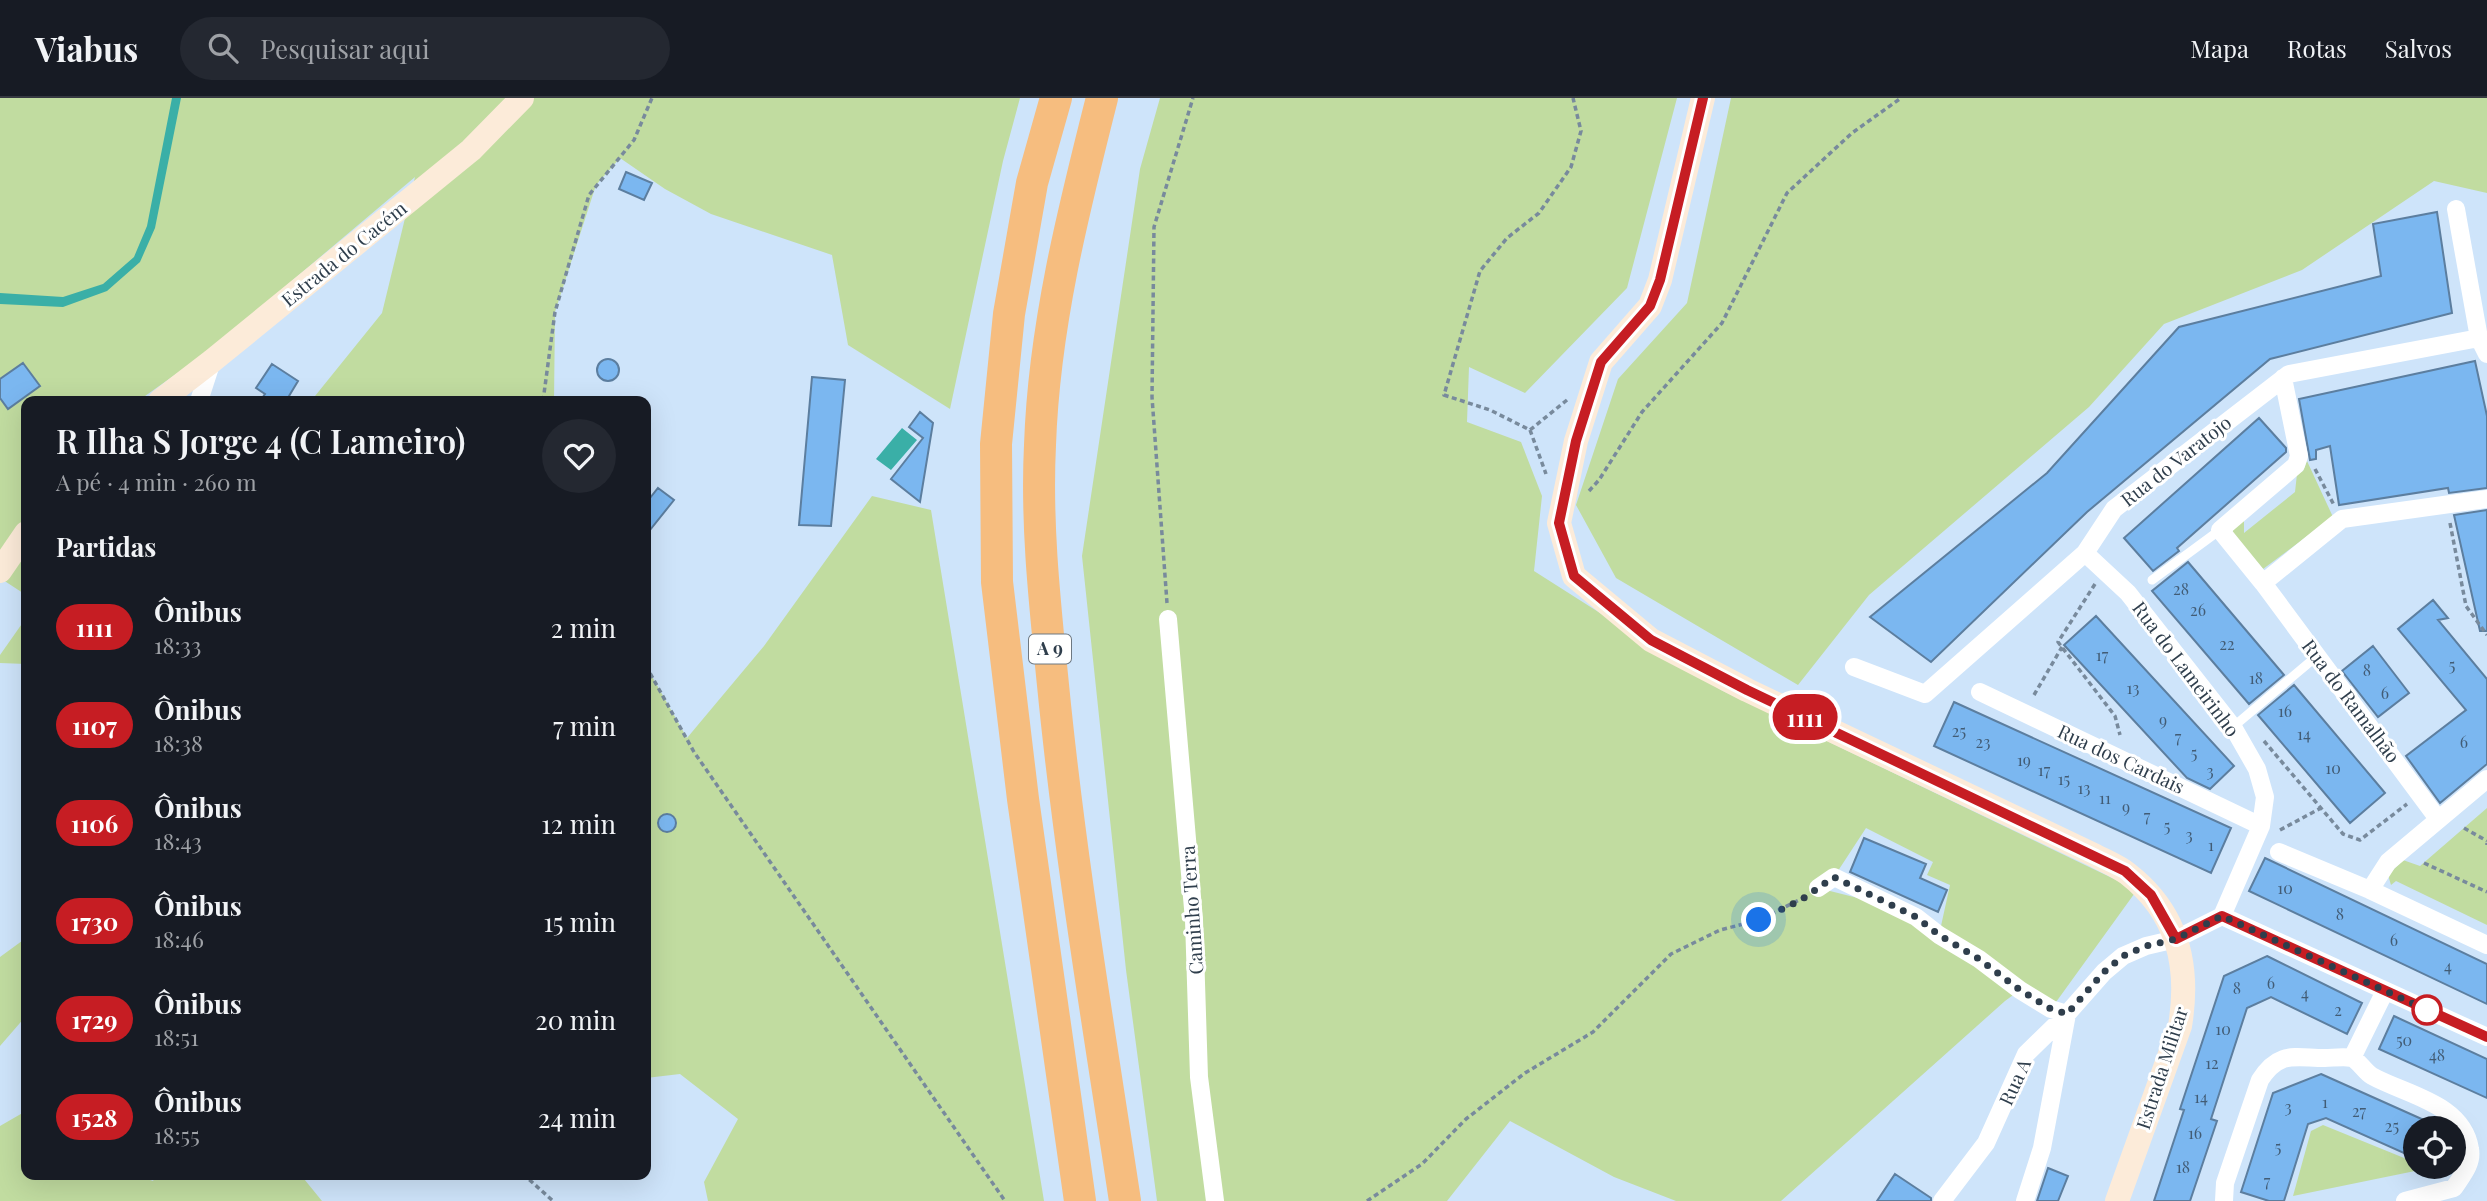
<!DOCTYPE html>
<html lang="pt">
<head>
<meta charset="utf-8">
<style>
  :root { --surface:#171b24; --page:#242831; --text:#f1f3f6; --muted:#9ea1a6; --line:#363941 }
  body { margin:0; font-family:"Playfair Display",serif; background:var(--page); color:var(--text); height:100vh; display:flex; flex-direction:column; font-size:26px; white-space:nowrap }
  * { box-sizing:border-box; margin:0 }
  p { font-size:23px; color:var(--muted) }
  .icon { flex:none; width:38px; height:38px; fill:none; stroke:currentColor; stroke-width:2; stroke-linecap:round; stroke-linejoin:round }
  .map { position:relative; flex:1; overflow:hidden }
  .details { position:absolute; left:21px; top:298px; width:630px; height:784px; display:flex; flex-direction:column; background:var(--surface); border-radius:14px; box-shadow:0 7px 28px #0002 }
  .details>* { flex:none }
  .badge { padding:0 14px; border-radius:23px; font-size:24px; line-height:46px }
  .fabs { position:absolute; left:2403px; top:1018px; display:grid; gap:14px }
  .fabs a { display:grid; place-items:center; width:63px; height:63px; border-radius:50%; background:var(--surface); box-shadow:0 7px 28px #0002; font-size:35px }
  .you { position:absolute; width:35px; height:35px; margin:-18px; border:5px solid #fff; border-radius:50%; background:#1a73e8; box-shadow:0 0 0 10px #1a73e833 }
  .map>.badge { position:absolute; translate:-50% -50%; box-shadow:0 0 0 4px #fff }
  h2 { padding:0 35px; font-size:26px; line-height:63px }
  .round { display:grid; place-items:center; flex:none; width:74px; height:74px; border-radius:37px; background:var(--page) }
  .overview { display:flex; align-items:center; justify-content:space-between; height:119px; padding:0 35px }
  h1 { font-size:33px; font-weight:600; line-height:52px }
  ul { padding:0; list-style:none }
  li { display:flex; align-items:center; gap:21px; height:98px; padding:0 35px }
  li div { flex:1 }
  li b { display:block; font-size:26px }
  li em { font-style:normal }
  li .badge { min-width:77px; font-weight:700; text-align:center }
  header { display:flex; align-items:center; gap:42px; box-sizing:border-box; height:98px; padding:0 35px; background:var(--surface); border-bottom:2px solid var(--line) }
  header strong { font-size:33px }
  nav { display:flex; gap:38px; margin-inline-start:auto; font-size:24px }
  .search { width:490px; height:63px; background:var(--page); display:flex; align-items:center; gap:18px; box-sizing:border-box; padding:0 24px; border-radius:38px; color:var(--muted); font-size:26px }
  .map>svg:first-child { display:block }
  .green { fill:#c1dca0; fill-rule:evenodd }
  .water { fill:#3aafa7 }
  .building { fill:#7bb7f0; stroke:#5c7e9f; stroke-width:2 }
  .lines { fill:none; stroke-linecap:round; stroke-linejoin:round }
  .path { stroke:#788a9c; stroke-width:3.5; stroke-dasharray:5 3.5; stroke-linecap:butt }
  .lane { stroke:#fff; stroke-width:9 }
  .street { stroke:#fff; stroke-width:18 }
  .secondary { stroke:#fcebd9; stroke-width:24 }
  .highway { stroke:#f6bd7f; stroke-width:32 }
  .line-casing { stroke:#fff; stroke-width:16 }
  .line { stroke:#c61d23; stroke-width:10 }
  .walk { stroke:#2f3e4c; stroke-width:7; stroke-dasharray:0 12.6 }
  .stop-dot { fill:#fff; stroke:#c61d23; stroke-width:3.5 }
  .labels { text-anchor:middle; stroke-width:6; stroke-linejoin:round; paint-order:stroke }
  .number-label { font-size:16px; fill:#425c75 }
  .shield { fill:#fff; stroke:#6d7882; stroke-width:2 }
  .shield-label { font-size:18px; font-weight:bold; fill:#2f3e4c }
  .street-label { font-size:19px; fill:#2f3e4c; stroke:#fff }
</style>
</head>
<body>
<header>
<strong>Viabus</strong>
<div class="search"><svg class="icon" aria-label="search" viewBox="0 0 24 24"><circle cx="10" cy="10" r="6"/><path d="M15 15l6 6"/></svg>Pesquisar aqui</div>
<nav><a>Mapa</a><a>Rotas</a><a>Salvos</a></nav>
</header>
<div class="map">
<svg width="2487" height="1103" viewBox="0 0 2487 1103">
  <rect width="100%" height="100%" fill="#cee4fa"/>
  <path class="green" d="M 0,0 L 1020,0 L 1003,63 L 950,311 L 848,247 L 832,157 L 711,116 L 665,91 L 620,60 L 596,87 L 555,214 L 554,303 L 311,303 L 382,215 L 415,79 L 210,252 L 138,303 L 26,303 L 26,497 L 0,480 Z
    M 1160,0 L 1677,0 L 1627,190 L 1525,295 L 1469,269 L 1467,324 L 1521,344 L 1542,398 L 1534,473 L 1721,592 L 2137,792 L 2051,911 L 2020,892 L 2005,903 L 1781,1103 L 1676,1103 L 1614,1079 L 1510,1023 L 1447,1103 L 1157,1103 L 1126,872 L 1082,458 L 1140,71 ZM 1866,730 L 1933,764 L 1927,777 L 1950,787 L 1939,837 L 1898,810 L 1818,790 L 1834,779 Z
    M 1731,0 L 2487,0 L 2487,95 L 2434,83 L 2302,172 L 2164,226 L 2089,309 L 1869,497 L 1798,587 L 1616,480 L 1576,407 L 1618,281 L 1687,205 Z
    M 2307,363 L 2333,419 L 2263,471 L 2233,436 L 2233,431 L 2244,422 L 2244,435 L 2295,394 L 2297,376 L 2303,373 Z
    M 872,398 L 931,412 L 1044,1103 L 708,1103 L 704,1084 L 738,1021 L 680,976 L 646,980 L 646,568 L 687,640 L 764,548 Z
    M 26,520 L 26,566 L 0,565 L 0,557 Z
    M 2487,710 L 2487,827 L 2396,783 L 2391,787 L 2388,777 L 2403,762 L 2420,768 Z
    M 26,840 L 26,918 L 0,948 L 0,859 Z
    M 26,1013 L 26,1076 L 133,1076 L 153,1083 L 157,1076 L 300,1076 L 322,1103 L 0,1103 L 0,1028 Z
    M 2323,1027 L 2414,1064 L 2415,1073 L 2293,1098 L 2311,1033 Z"/>
  <path class="water" d="M 172,0 L 181,0 L 155,130 L 140,164 L 107,193 L 63,209 L 0,206 L 0,195 L 63,199 L 103,186 L 134,159 L 147,128 Z
    M 902,330 L 917,342 L 891,372 L 876,361 Z"/>
  <path class="building" d="M 626,74 L 652,85 L 644,102 L 619,91 Z
    M 2437,114 L 2452,215 L 2270,261 L 2087,414 L 1931,564 L 1870,519 L 2047,375 L 2179,229 L 2381,178 L 2373,126 Z
    M597 272a11 11 0 1 1 22 0a11 11 0 1 1-22 0Z
    M 2475,263 L 2487,318 L 2487,390 L 2449,395 L 2448,390 L 2339,407 L 2330,348 L 2316,352 L 2316,361 L 2310,362 L 2299,301 Z
    M 23,265 L 40,288 L 8,311 L 0,300 L 0,281 Z
    M 272,266 L 298,283 L 286,303 L 260,303 L 265,296 L 256,290 Z
    M 812,279 L 845,282 L 831,428 L 799,427 Z
    M 920,314 L 933,325 L 920,404 L 891,381 L 923,340 L 909,329 Z
    M 2259,320 L 2286,350 L 2286,354 L 2177,450 L 2179,453 L 2153,473 L 2124,440 Z
    M 658,390 L 674,402 L 646,437 L 646,405 Z
    M 2487,412 L 2487,533 L 2480,533 L 2454,417 Z
    M 2188,464 L 2284,577 L 2249,606 L 2152,493 Z
    M 2433,502 L 2448,520 L 2438,522 L 2487,581 L 2487,666 L 2440,705 L 2406,658 L 2466,612 L 2398,531 Z
    M 2096,518 L 2234,668 L 2210,691 L 2187,680 L 2064,547 Z
    M 2373,548 L 2409,595 L 2378,619 L 2342,573 Z
    M 2294,587 L 2385,695 L 2350,725 L 2258,617 Z
    M 1954,604 L 2231,730 L 2211,775 L 1934,648 Z
    M658 725a9 9 0 1 1 18 0a9 9 0 1 1-18 0Z
    M 1864,740 L 1926,766 L 1920,780 L 1947,792 L 1938,814 L 1850,774 Z
    M 2265,760 L 2487,866 L 2487,906 L 2249,793 Z
    M 2267,858 L 2362,905 L 2347,936 L 2271,899 L 2247,910 L 2211,1021 L 2217,1023 L 2190,1103 L 2154,1103 L 2184,1012 L 2180,1011 L 2224,878 Z
    M 2394,918 L 2487,961 L 2487,1000 L 2379,951 Z
    M 2321,976 L 2444,1031 L 2415,1031 L 2415,1060 L 2326,1020 L 2308,1026 L 2284,1103 L 2269,1103 L 2241,1094 L 2273,995 Z
    M 2048,1070 L 2068,1078 L 2058,1103 L 2037,1103 Z
    M 1895,1076 L 1931,1100 L 1931,1103 L 1877,1103 Z"/>
  <g class="lines">
    <path class="path" d="M 1567,302 L 1530,332 L 1490,312 L 1444,297 L 1480,173 L 1507,140 L 1539,115 L 1571,69 L 1581,33 L 1573,0
      M 543,303 L 555,214 L 589,97 L 634,42 L 652,0
      M 1530,332 L 1546,376
      M 2315,371 L 2334,407
      M 1589,393 L 1599,382 L 1642,314 L 1722,225 L 1787,95 L 1852,35 L 1901,0
      M 2450,425 L 2466,508 L 2487,537
      M 2095,486 L 2058,544 L 2115,618 L 2120,637
      M 1167,505 L 1152,299 L 1154,129 L 1193,0
      M 646,568 L 694,654 L 1005,1103
      M 2034,597 L 2062,549
      M 2264,643 L 2343,736 L 2360,742 L 2407,706
      M 2464,730 L 2487,743
      M 2280,732 L 2321,710
      M 2487,745 L 2487,747
      M 2424,765 L 2487,794
      M 523,1076 L 553,1103
      M 1367,1103 L 1422,1066 L 1466,1021 L 1525,975 L 1593,934 L 1671,856 L 1720,832 L 1759,822 L 1805,799"/>
    <path class="lane" d="M 2152,482 L 2220,432
      M 2233,629 L 2317,558"/>
    <path class="street" d="M 2456,111 L 2479,240 L 2487,256
      M 2283,280 L 2299,358 L 2296,367 L 2220,432 L 2263,485 L 2438,721
      M 199,303 L 212,263
      M 2085,455 L 2128,495 L 2233,629 L 2257,671 L 2265,699 L 2261,728 L 2222,818
      M 2263,485 L 2342,421 L 2487,401
      M 1168,521 L 1194,822 L 1199,979 L 1215,1103
      M 1854,569 L 1925,596 L 2085,455 L 2114,411 L 2289,276 L 2479,240
      M 1980,594 L 2261,728
      M 2487,681 L 2388,764 L 2370,792 L 2487,847
      M 2279,754 L 2370,792
      M 1818,790 L 1834,779 L 1916,819 L 1939,837 L 1979,861 L 2020,892 L 2051,911 L 2067,916 L 2042,1050 L 2025,1103
      M 2352,960 L 2385,893
      M 1942,1103 L 1986,1045 L 2026,956 L 2067,916 L 2104,874 L 2123,858 L 2146,848 L 2176,841 L 2222,818 L 2487,939
      M 2224,1103 L 2225,1085 L 2260,982 C 2279,952 2295,960 2325,960 C 2332,960 2345,958 2352,960 C 2359,963 2365,974 2372,978 C 2406,997 2463,1005 2470,1051 C 2473,1066 2461,1079 2454,1090 L 2405,1103"/>
    <path class="secondary" d="M 1703,0 L 1660,182 L 1650,208 L 1601,264 L 1576,343 L 1559,425 L 1574,478 L 1651,542 L 1747,592 L 2094,757 C 2105,763 2118,768 2128,776 C 2178,815 2190,868 2180,928 L 2117,1103
      M 160,303 L 212,263 L 471,52 L 522,0
      M 0,473 L 26,435"/>
    <path class="highway" d="M 1056,0 L 1032,85 L 1009,216 L 996,346 L 997,484 L 1023,701 L 1080,1103
      M 1102,0 C 1073,114 1044,229 1040,347 C 1036,427 1045,507 1053,587 C 1070,760 1099,931 1125,1103"/>
  </g>
  <g class="lines">
    <defs>
      <path id="line" d="M 1703,0 L 1660,182 L 1650,208 L 1601,264 L 1576,343 L 1559,425 L 1574,478 L 1651,542 L 1747,592 L 2125,773 L 2151,797 L 2176,841 L 2222,818 L 2487,939"/>
    </defs>
    <use href="#line" class="line-casing"/>
    <use href="#line" class="line"/>
    <path class="walk" d="M 1759,822 L 1801,802 L 1834,779 L 1916,819 L 1939,837 L 1979,861 L 2020,892 L 2051,911 L 2067,916 L 2104,874 L 2123,858 L 2146,848 L 2176,841 L 2222,818 L 2427,912"/>
  </g>
  <circle class="stop-dot" cx="2427" cy="912" r="14"/>
  <g class="labels">
    <g class="number-label">
      <text x="2181" y="497">28</text>
      <text x="2198" y="518">26</text>
      <text x="2227" y="552">22</text>
      <text x="2102" y="563">17</text>
      <text x="2452" y="573">5</text>
      <text x="2367" y="578">8</text>
      <text x="2256" y="586">18</text>
      <text x="2133" y="596">13</text>
      <text x="2385" y="601">6</text>
      <text x="2285" y="619">16</text>
      <text x="2163" y="628">9</text>
      <text x="1959" y="639">25</text>
      <text x="2304" y="642">14</text>
      <text x="2178" y="645">7</text>
      <text x="1983" y="650">23</text>
      <text x="2464" y="650">6</text>
      <text x="2194" y="661">5</text>
      <text x="2024" y="668">19</text>
      <text x="2333" y="676">10</text>
      <text x="2044" y="678">17</text>
      <text x="2210" y="679">3</text>
      <text x="2064" y="687">15</text>
      <text x="2084" y="696">13</text>
      <text x="2105" y="706">11</text>
      <text x="2126" y="715">9</text>
      <text x="2147" y="724">7</text>
      <text x="2167" y="734">5</text>
      <text x="2189" y="743">3</text>
      <text x="2211" y="753">1</text>
      <text x="2285" y="796">10</text>
      <text x="2340" y="822">8</text>
      <text x="2394" y="848">6</text>
      <text x="2448" y="874">4</text>
      <text x="2271" y="891">6</text>
      <text x="2237" y="896">8</text>
      <text x="2305" y="901">4</text>
      <text x="2338" y="918">2</text>
      <text x="2223" y="937">10</text>
      <text x="2404" y="948">50</text>
      <text x="2437" y="963">48</text>
      <text x="2212" y="971">12</text>
      <text x="2201" y="1005">14</text>
      <text x="2325" y="1010">1</text>
      <text x="2288" y="1015">3</text>
      <text x="2359" y="1019">27</text>
      <text x="2392" y="1034">25</text>
      <text x="2195" y="1041">16</text>
      <text x="2278" y="1055">5</text>
      <text x="2183" y="1075">18</text>
      <text x="2267" y="1089">7</text>
    </g>
    <rect class="shield" x="1029" y="536.5" width="42" height="29" rx="5"/>
    <g class="shield-label">
      <text x="1050" y="557">A 9</text>
    </g>
    <g class="street-label">
      <text transform="translate(344 156) rotate(-39)" y="7">Estrada do Cacém</text>
      <text transform="translate(2176 363) rotate(-38)" y="7">Rua do Varatojo</text>
      <text transform="translate(2186 571) rotate(53)" y="7">Rua do Lameirinho</text>
      <text transform="translate(2351 603) rotate(53)" y="7">Rua do Ramalhão</text>
      <text transform="translate(2121 661) rotate(25)" y="7">Rua dos Cardais</text>
      <text transform="translate(1192 812) rotate(-94)" y="7">Caminho Terra</text>
      <text transform="translate(2162 970) rotate(-72)" y="7">Estrada Militar</text>
      <text transform="translate(2015 984) rotate(-65)" y="7">Rua A</text>
    </g>
  </g>
</svg>
<div class="fabs">
<a><svg class="icon" aria-label="locate" viewBox="0 0 24 24"><circle cx="12" cy="12" r="6"/><path d="M12 2v4M12 18v4M2 12h4M18 12h4"/></svg></a>
</div>
<div class="you" style="left:1759px;top:822px"></div>
<b class="badge" style="left:1805px;top:619px;background:#c61d23;color:#fff">1111</b>
<section class="details">
<div class="overview"><div><h1>R Ilha S Jorge 4 (C Lameiro)</h1><p>A pé · 4 min · 260 m</p></div><a class="round"><svg class="icon" aria-label="heart" viewBox="0 0 24 24"><path d="M12 20l-8-8c-3-5 5-10 8-4 3-6 11-1 8 4z"/></svg></a></div>
<h2>Partidas</h2>
<ul>
<li><span class="badge" style="background:#c61d23;color:#fff">1111</span><div><b>Ônibus</b><p>18:33</p></div><em>2 min</em></li>
<li><span class="badge" style="background:#c61d23;color:#fff">1107</span><div><b>Ônibus</b><p>18:38</p></div><em>7 min</em></li>
<li><span class="badge" style="background:#c61d23;color:#fff">1106</span><div><b>Ônibus</b><p>18:43</p></div><em>12 min</em></li>
<li><span class="badge" style="background:#c61d23;color:#fff">1730</span><div><b>Ônibus</b><p>18:46</p></div><em>15 min</em></li>
<li><span class="badge" style="background:#c61d23;color:#fff">1729</span><div><b>Ônibus</b><p>18:51</p></div><em>20 min</em></li>
<li><span class="badge" style="background:#c61d23;color:#fff">1528</span><div><b>Ônibus</b><p>18:55</p></div><em>24 min</em></li>
</ul>
</section>
</div>
</body>
</html>
